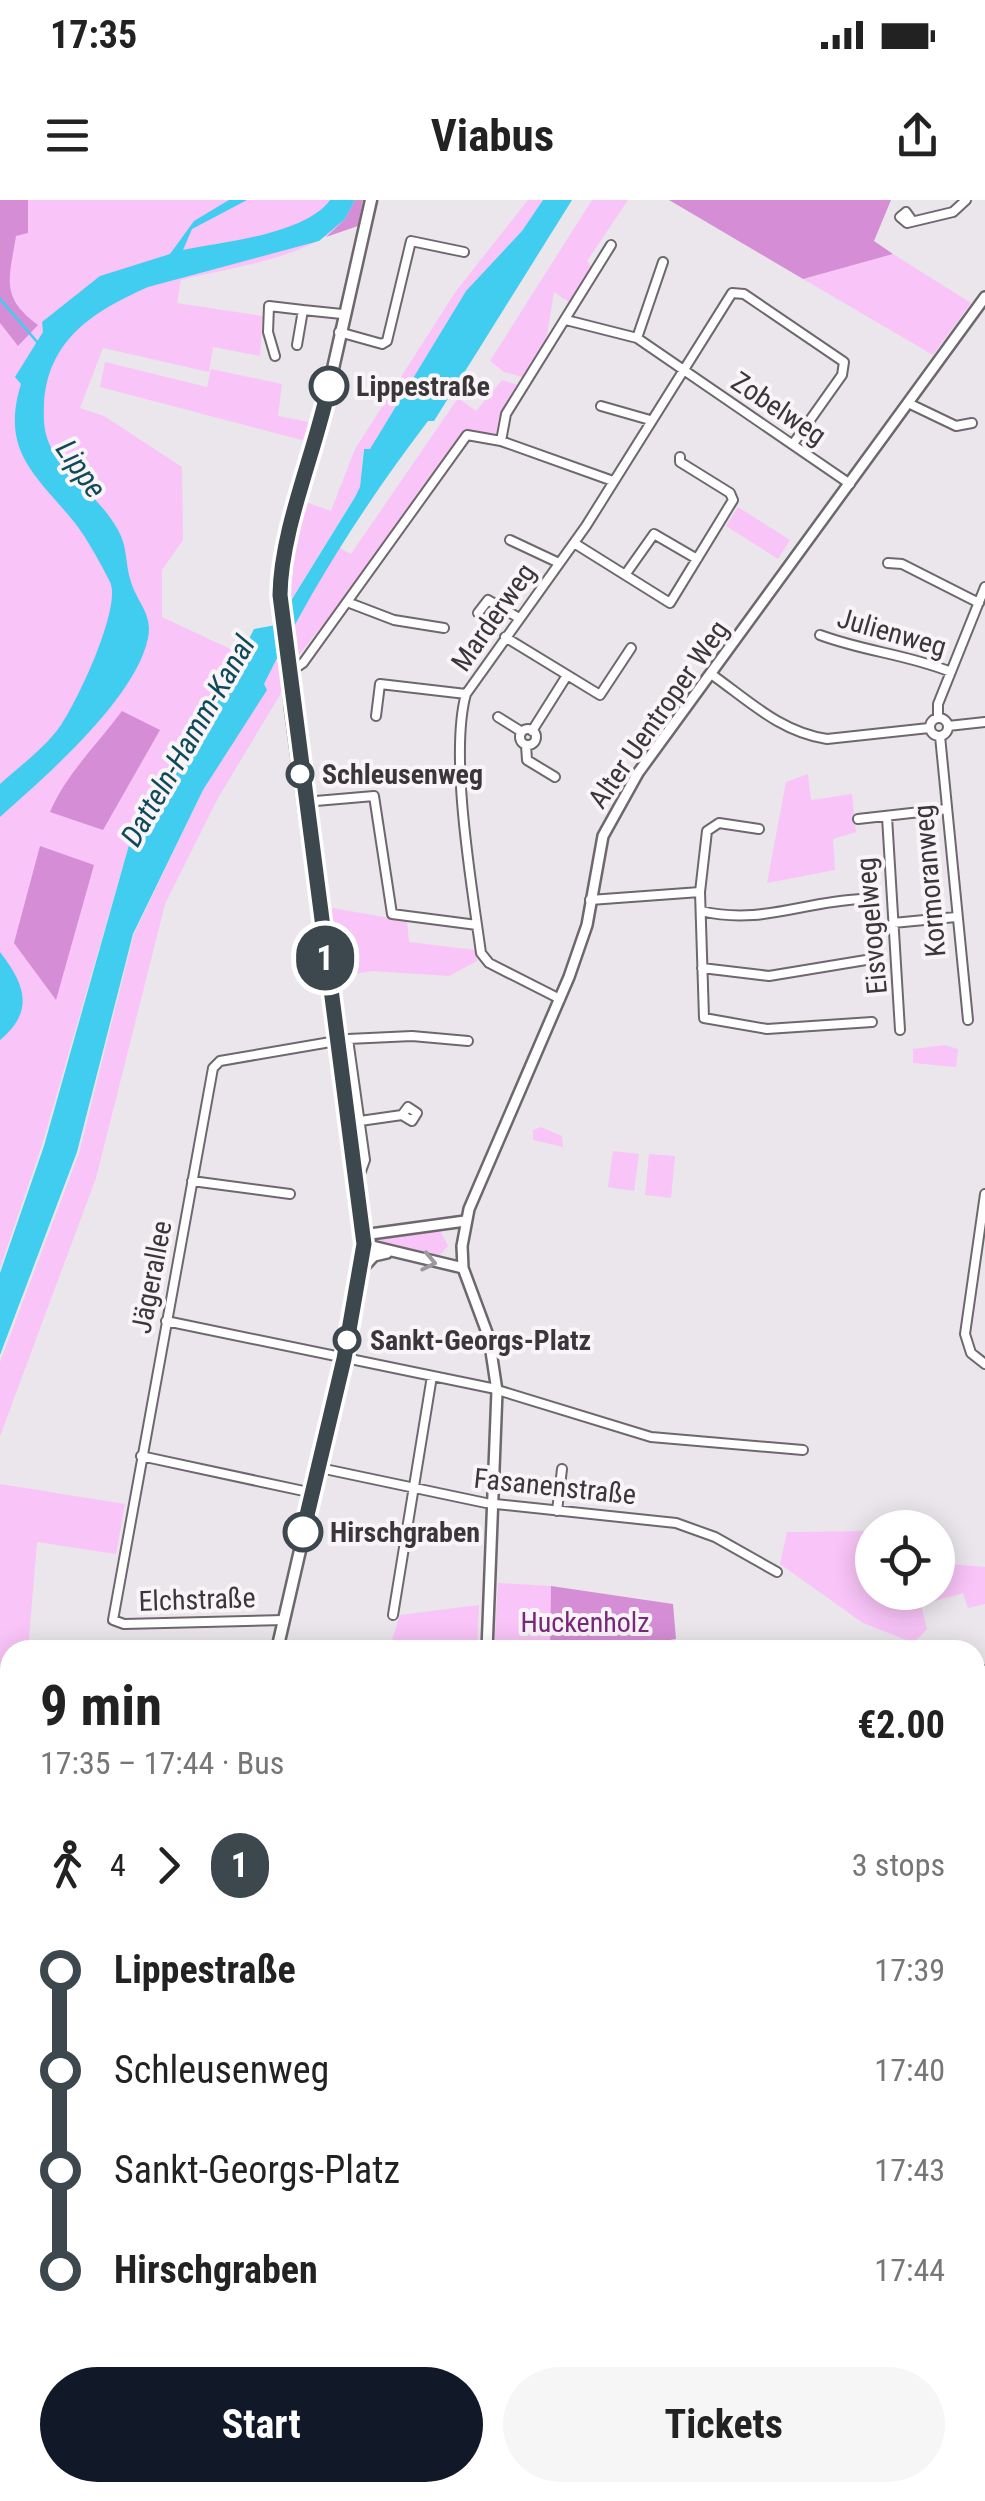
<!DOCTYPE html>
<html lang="en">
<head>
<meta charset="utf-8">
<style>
  :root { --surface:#fff; --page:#f6f6f6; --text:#222; --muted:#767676; --accent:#111827 }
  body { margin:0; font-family:"Roboto Condensed",sans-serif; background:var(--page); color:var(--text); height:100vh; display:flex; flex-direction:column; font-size:38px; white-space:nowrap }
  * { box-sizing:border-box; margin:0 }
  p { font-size:32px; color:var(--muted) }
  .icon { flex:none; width:55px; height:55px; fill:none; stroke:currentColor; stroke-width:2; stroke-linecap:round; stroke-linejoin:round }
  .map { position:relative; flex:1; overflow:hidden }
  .side { position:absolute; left:0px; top:1440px; width:985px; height:862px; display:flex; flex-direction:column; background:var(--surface); border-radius:30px 30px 0 0; box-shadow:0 5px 25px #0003 }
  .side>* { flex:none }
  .badge { padding:0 20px; border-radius:32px; font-size:35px; line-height:65px }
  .buttons { position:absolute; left:855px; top:1310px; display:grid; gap:20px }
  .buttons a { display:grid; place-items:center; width:100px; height:100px; border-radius:50%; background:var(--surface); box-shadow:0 5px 25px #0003; font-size:50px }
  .map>.badge { position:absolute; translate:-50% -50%; box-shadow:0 0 0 5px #fff }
  .legs { display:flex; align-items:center; gap:15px; height:110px; padding:0 40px; font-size:32px }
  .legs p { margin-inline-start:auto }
  .summary { display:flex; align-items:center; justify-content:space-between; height:170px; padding:0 40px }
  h1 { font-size:55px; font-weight:700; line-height:75px }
  .cta { display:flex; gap:20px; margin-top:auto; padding:20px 40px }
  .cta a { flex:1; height:115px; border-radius:60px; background:var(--accent); color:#fff; font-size:40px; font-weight:700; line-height:115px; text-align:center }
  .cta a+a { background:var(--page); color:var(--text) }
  ul { padding:0 40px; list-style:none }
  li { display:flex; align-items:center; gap:35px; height:100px; font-size:38px }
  li i { display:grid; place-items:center; width:15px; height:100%; margin:0 12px; background:currentColor }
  li i::after { content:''; width:25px; height:25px; margin:-12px; border:8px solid; border-radius:50%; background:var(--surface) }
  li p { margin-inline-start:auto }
  li:first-child i { background:linear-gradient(#0000 50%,currentColor 0) }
  li:last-child i { background:linear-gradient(currentColor 50%,#0000 0) }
  .status { display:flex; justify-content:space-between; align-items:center; height:70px; padding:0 50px; background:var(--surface); direction:ltr }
  .status svg { height:28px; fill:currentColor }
  header { display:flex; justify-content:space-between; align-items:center; height:130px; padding:0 40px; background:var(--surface); font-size:45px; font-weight:700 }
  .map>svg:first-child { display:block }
  .green { fill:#f9c4f8 }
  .forest { fill:#d58ed5 }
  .water { fill:#41cdf0 }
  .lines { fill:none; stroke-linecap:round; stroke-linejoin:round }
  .stream { stroke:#41cdf0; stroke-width:2.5 }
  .minor-casing { stroke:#6d686c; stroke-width:12 }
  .tertiary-casing { stroke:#6d686c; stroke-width:14 }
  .secondary-casing { stroke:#6d686c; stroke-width:15 }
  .minor { stroke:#fff; stroke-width:8 }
  .tertiary { stroke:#fff; stroke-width:9 }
  .secondary { stroke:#fff; stroke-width:10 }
  .oneway { stroke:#9c9b9c }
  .line-1-casing { stroke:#fff; stroke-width:22 }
  .line-1 { stroke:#3d484e; stroke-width:15 }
  .stop-1-dot { fill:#fff; stroke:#3d484e; stroke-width:5 }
  .labels { text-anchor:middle; stroke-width:8; stroke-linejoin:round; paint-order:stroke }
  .stop-label { font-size:28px; font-weight:bold; fill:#393739; stroke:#f9f4f8; text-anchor:start }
  .street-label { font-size:28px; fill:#393739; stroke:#f9f4f8 }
  .park-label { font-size:28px; fill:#7a277c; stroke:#f9f4f8 }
  .water-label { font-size:30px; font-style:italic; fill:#0f4a58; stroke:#f9f4f8 }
</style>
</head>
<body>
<div class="status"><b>17:35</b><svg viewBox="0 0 49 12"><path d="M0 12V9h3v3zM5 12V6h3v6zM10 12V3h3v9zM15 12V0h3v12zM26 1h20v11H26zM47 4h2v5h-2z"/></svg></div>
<header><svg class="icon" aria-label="menu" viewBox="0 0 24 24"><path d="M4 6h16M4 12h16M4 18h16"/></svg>Viabus<svg class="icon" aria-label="share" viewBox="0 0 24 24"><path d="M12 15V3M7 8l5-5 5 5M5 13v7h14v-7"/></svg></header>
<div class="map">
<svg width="985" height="2301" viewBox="0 0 985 2301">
  <rect width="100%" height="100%" fill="#ebe6eb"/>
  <path class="green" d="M 0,0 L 362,0 C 328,58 242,64 181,80 L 177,103 L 263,116 L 260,156 L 213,147 L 209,172 L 103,148 L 80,208 L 104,216 L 182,267 L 183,340 L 162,370 L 162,417 L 241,454 L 131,638 L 42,945 L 0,1068 Z
    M 528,0 L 543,0 L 522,31 L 466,91 L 370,249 L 363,250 L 360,288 L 283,413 L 283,366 L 300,300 L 331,311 L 355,249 L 456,91 Z
    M 592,0 L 628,0 L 587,61 L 593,69 L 572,104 L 554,92 L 545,147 L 526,178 L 504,172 L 490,161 Z
    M 893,54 L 971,103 L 933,155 L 803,79 Z
    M 105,162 L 207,187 L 211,169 L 282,184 L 278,216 L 314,223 L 309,242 L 100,187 Z
    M 502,180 L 521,186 L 494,239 L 464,229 L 339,405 L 293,462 L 286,439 L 290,429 L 338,347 L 351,354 L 458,198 L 476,211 Z
    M 738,307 L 790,340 L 778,359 L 726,326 Z
    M 280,451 L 281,493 L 218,598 L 165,704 L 96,978 L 0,1236 L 0,1162 L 79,953 L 134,734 L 203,590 L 266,490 L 263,484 Z
    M 808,574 L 811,600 L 852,594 L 856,632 L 833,639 L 835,670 L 767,683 L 786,582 Z
    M 327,707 L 407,721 L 409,742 L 475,750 L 477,761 L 449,776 L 372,771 L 337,777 Z
    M 944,845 L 958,849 L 956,867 L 913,863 L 913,849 Z
    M 541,927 L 562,936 L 563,947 L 533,940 L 533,930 Z
    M 613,951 L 639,954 L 634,991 L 608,987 Z
    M 649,954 L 675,956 L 671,998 L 645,995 Z
    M 439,1028 L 448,1046 L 436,1059 L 374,1045 L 374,1036 Z
    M 0,1284 L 125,1304 L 116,1354 L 37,1342 L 28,1450 L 10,1450 L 10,2004 L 0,2000 Z
    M 872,1331 L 872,1392 L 938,1392 L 938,1363 L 985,1367 L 985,1404 L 968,1408 L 963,1393 L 921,1405 L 927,1429 L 914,1443 L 863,1423 L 780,1364 L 787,1332 Z
    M 498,1383 L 551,1386 L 550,1450 L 494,1450 Z
    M 479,1405 L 477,1450 L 389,1450 L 400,1415 Z
    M 985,1985 L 985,2098 L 975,2071 L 975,1990 Z
    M 0,2009 L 10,2012 L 10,2206 L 0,2205 Z
    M 985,2144 L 985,2248 L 975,2247 L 975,2156 Z
    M 0,2228 L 10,2230 L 10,2292 L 98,2293 L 98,2301 L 0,2301 Z
    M 975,2278 L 985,2278 L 985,2301 L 659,2299 L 659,2292 L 975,2292 Z
    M 440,2293 L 638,2293 L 638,2298 C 571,2301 506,2299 440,2293 Z"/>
  <path class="forest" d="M 0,0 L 28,0 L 28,33 L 16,36 C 9,80 0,97 38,125 L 18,146 L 0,123 Z
    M 355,0 L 363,0 L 358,26 L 326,37 L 345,19 Z
    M 669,0 L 891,0 L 874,41 L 893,54 L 803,79 Z
    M 122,511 L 160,530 L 103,630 L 50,612 C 66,574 97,545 122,511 Z
    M 40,646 L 94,665 L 56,800 L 14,743 Z
    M 551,1386 L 673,1404 L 676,1439 L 610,1450 L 550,1450 Z
    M 10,1495 L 10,1627 L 0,1625 L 0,1512 Z
    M 977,1856 L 985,1857 L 985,1985 L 975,1990 Z
    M 98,2293 L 163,2293 L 163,2301 L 98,2301 Z"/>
  <path class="water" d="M 229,0 L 247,0 L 192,29 L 183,50 C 223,42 306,34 330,0 L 355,0 L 345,19 L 319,41 L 148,87 C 94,111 48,139 44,204 C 43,222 44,238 55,254 C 73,281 103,302 118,330 C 128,347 125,365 131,382 C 137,402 153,414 148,438 C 136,498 46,576 0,617 L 0,584 C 20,566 45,548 61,525 C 77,502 122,407 110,382 C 101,364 88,340 75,323 C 36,275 0,252 21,184 L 15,177 L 43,132 L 42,122 L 100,76 L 170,54 L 194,21 Z
    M 543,0 L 572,0 L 434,221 L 428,221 C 364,305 311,389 264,484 L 267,490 L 203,590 L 133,734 L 77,952 L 0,1155 L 0,1073 L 44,946 L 131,638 L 239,459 L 254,429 L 276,425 L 355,297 L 360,287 L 364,249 L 370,249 L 466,91 L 522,31 Z
    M 0,752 C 25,784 35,811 0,840 Z
    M 975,2071 L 985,2098 L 985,2144 L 975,2156 L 982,2128 Z"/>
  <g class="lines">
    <path class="stream" d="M 0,99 L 38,143
      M 975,2204 L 985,2205"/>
    <defs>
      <path id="minor" d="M 911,19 L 906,12 L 900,17 L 907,23 L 953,12 L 966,0
        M 566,120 L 637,138 L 850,284
        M 339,132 L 382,144 L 387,141 L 411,41 L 464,52
        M 637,138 L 663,62
        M 297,145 L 303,110 L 342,114
        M 275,156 L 268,132 L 269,106 L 303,110
        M 908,203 L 956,226 L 972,223
        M 601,206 L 650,220
        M 501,241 L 506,214 L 611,45
        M 510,340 L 559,363
        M 574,343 L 670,403 L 733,300 L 730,293 L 680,262 L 680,257
        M 888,363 L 902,364 L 979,403
        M 625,375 L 654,334 L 697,359
        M 347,402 L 394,420 L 444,428
        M 478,413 L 488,400 L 519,418
        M 820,435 C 866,452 906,454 951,472
        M 505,437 L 600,495 L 631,448
        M 288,473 L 303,463 L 467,235 L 501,241 L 613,281
        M 711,474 C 748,500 780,532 827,539 L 929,528
        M 376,516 L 380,484 L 466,494
        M 498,517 L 522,532
        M930 527a9 9 0 1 1 18 0a9 9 0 1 1-18 0Z
        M 938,518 L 938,504 L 985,387
        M 948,526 L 985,522
        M520 537a8 8 0 1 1 16 0a8 8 0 1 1-16 0Z
        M 532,531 L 566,477
        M 940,536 L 968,820
        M 526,545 L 527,560 L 555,577
        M 304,602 L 374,596 L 392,714 L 477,725
        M 887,617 L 900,830
        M 858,619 L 947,609
        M 759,629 L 719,623 L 707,631 L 700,692 L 704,818 L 767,829 L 872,822
        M 590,700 L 700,692
        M 701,711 C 761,725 801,702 861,699
        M 893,723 L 956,717
        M 702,768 L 769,776 L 866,760
        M 560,799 L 489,763 L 481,753 C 472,687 449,555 466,494 L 586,326 L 732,93 L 744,94 L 844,162 L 842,175 L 793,244
        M 348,839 L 365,960 L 356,985
        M 360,921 L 402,915 L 412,921 L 417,913 L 408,907 L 402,915
        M 192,981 L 290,994
        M 985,994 L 965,1134 L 971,1153 L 985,1164
        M 166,1121 L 491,1188 L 651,1237 L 803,1250
        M 141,1256 L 313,1293
        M 320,1268 L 486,1303 L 676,1323 L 715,1337 L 777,1372
        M 557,1311 L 562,1269
        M 393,1415 L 432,1176
        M 284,1420 L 124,1424 L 113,1420 L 213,868 L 220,861 L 348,839 L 412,836 L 468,841
        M 917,1448 L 921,1450
        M 975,1469 L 985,1470
        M 975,1566 L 985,1567
        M 975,1716 L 985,1700
        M 975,1745 L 985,1737
        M 975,1775 L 985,1780
        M 209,2292 L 209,2301
        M 438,2292 L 493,2301"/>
      <path id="tertiary" d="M 363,1035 L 465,1021
        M 363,1044 L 463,1068
        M 361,1070 L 374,1056 L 387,1053
        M 487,1450 L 497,1191 L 489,1138 L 463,1068 L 462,1046 L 469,1009 L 569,777 L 587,725 L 603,636 L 638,573 L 985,97
        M 646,2301 L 647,2292"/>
      <path id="secondary" d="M 277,1450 L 340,1177 L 363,1044 L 291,509 L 280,380 L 288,335 L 316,244 L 371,0
        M 975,1848 L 985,1849
        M 0,2006 L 10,2010
        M 180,2292 L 180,2301"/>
    </defs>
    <use href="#minor" class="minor-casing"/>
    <use href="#tertiary" class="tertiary-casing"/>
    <use href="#secondary" class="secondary-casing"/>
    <use href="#minor" class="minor"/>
    <use href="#tertiary" class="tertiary"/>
    <use href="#secondary" class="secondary"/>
  </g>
  <defs><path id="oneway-chevron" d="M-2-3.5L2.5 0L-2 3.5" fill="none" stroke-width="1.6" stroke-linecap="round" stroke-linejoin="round" transform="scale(2.5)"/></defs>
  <use class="oneway" href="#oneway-chevron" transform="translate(429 1062) rotate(12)"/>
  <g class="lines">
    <defs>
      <path id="line-1" d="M 303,1332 L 344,1159 L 364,1044 L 280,395 C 281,329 315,253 329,186"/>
    </defs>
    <use href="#line-1" class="line-1-casing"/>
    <use href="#line-1" class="line-1"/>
  </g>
  <g class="stop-1-dot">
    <circle cx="329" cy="186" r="18"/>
    <circle cx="300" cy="574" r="12"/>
    <circle cx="347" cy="1140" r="12"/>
    <circle cx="303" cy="1332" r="18"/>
  </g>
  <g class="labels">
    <g class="stop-label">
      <text x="356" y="196">Lippestraße</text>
      <text x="322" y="584">Schleusenweg</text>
      <text x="370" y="1150">Sankt-Georgs-Platz</text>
      <text x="330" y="1342">Hirschgraben</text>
    </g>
    <g class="street-label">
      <text transform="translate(779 208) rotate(34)" y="10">Zobelweg</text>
      <text transform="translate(493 417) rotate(-55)" y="10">Marderweg</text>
      <text transform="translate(892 432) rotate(16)" y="10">Julienweg</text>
      <text transform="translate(658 514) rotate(-55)" y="10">Alter Uentroper Weg</text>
      <text transform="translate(929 681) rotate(-95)" y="10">Kormoranweg</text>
      <text transform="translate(871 726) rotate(-95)" y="10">Eisvogelweg</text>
      <text transform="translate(151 1077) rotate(-79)" y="10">Jägerallee</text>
      <text transform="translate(555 1286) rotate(6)" y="10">Fasanenstraße</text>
      <text transform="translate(197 1399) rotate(-2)" y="10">Elchstraße</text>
    </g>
    <g class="park-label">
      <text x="585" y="1432">Huckenholz</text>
    </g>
    <g class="water-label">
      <text transform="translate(81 269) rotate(55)" y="10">Lippe</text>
      <text transform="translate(188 541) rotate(-60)" y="10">Datteln-Hamm-Kanal</text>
    </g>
  </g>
</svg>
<div class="buttons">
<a><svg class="icon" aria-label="locate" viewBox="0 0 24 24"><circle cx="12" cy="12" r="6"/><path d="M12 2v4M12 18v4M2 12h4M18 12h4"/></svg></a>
</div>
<b class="badge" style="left:325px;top:758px;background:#3d484e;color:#fff">1</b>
<section class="side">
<div class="summary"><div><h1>9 min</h1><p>17:35 – 17:44 · Bus</p></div><b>€2.00</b></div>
<div class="legs"><svg class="icon" aria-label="walk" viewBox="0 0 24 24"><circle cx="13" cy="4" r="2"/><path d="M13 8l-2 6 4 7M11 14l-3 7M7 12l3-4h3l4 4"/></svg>4<svg class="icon" aria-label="forward" viewBox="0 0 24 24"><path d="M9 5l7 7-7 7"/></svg><b class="badge" style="background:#3d484e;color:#fff">1</b><p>3 stops</p></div>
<ul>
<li><i style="color:#3d484e"></i><b>Lippestraße</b><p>17:39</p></li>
<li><i style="color:#3d484e"></i><span>Schleusenweg</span><p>17:40</p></li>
<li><i style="color:#3d484e"></i><span>Sankt-Georgs-Platz</span><p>17:43</p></li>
<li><i style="color:#3d484e"></i><b>Hirschgraben</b><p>17:44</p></li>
</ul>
<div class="cta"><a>Start</a><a>Tickets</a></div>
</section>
</div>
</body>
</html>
